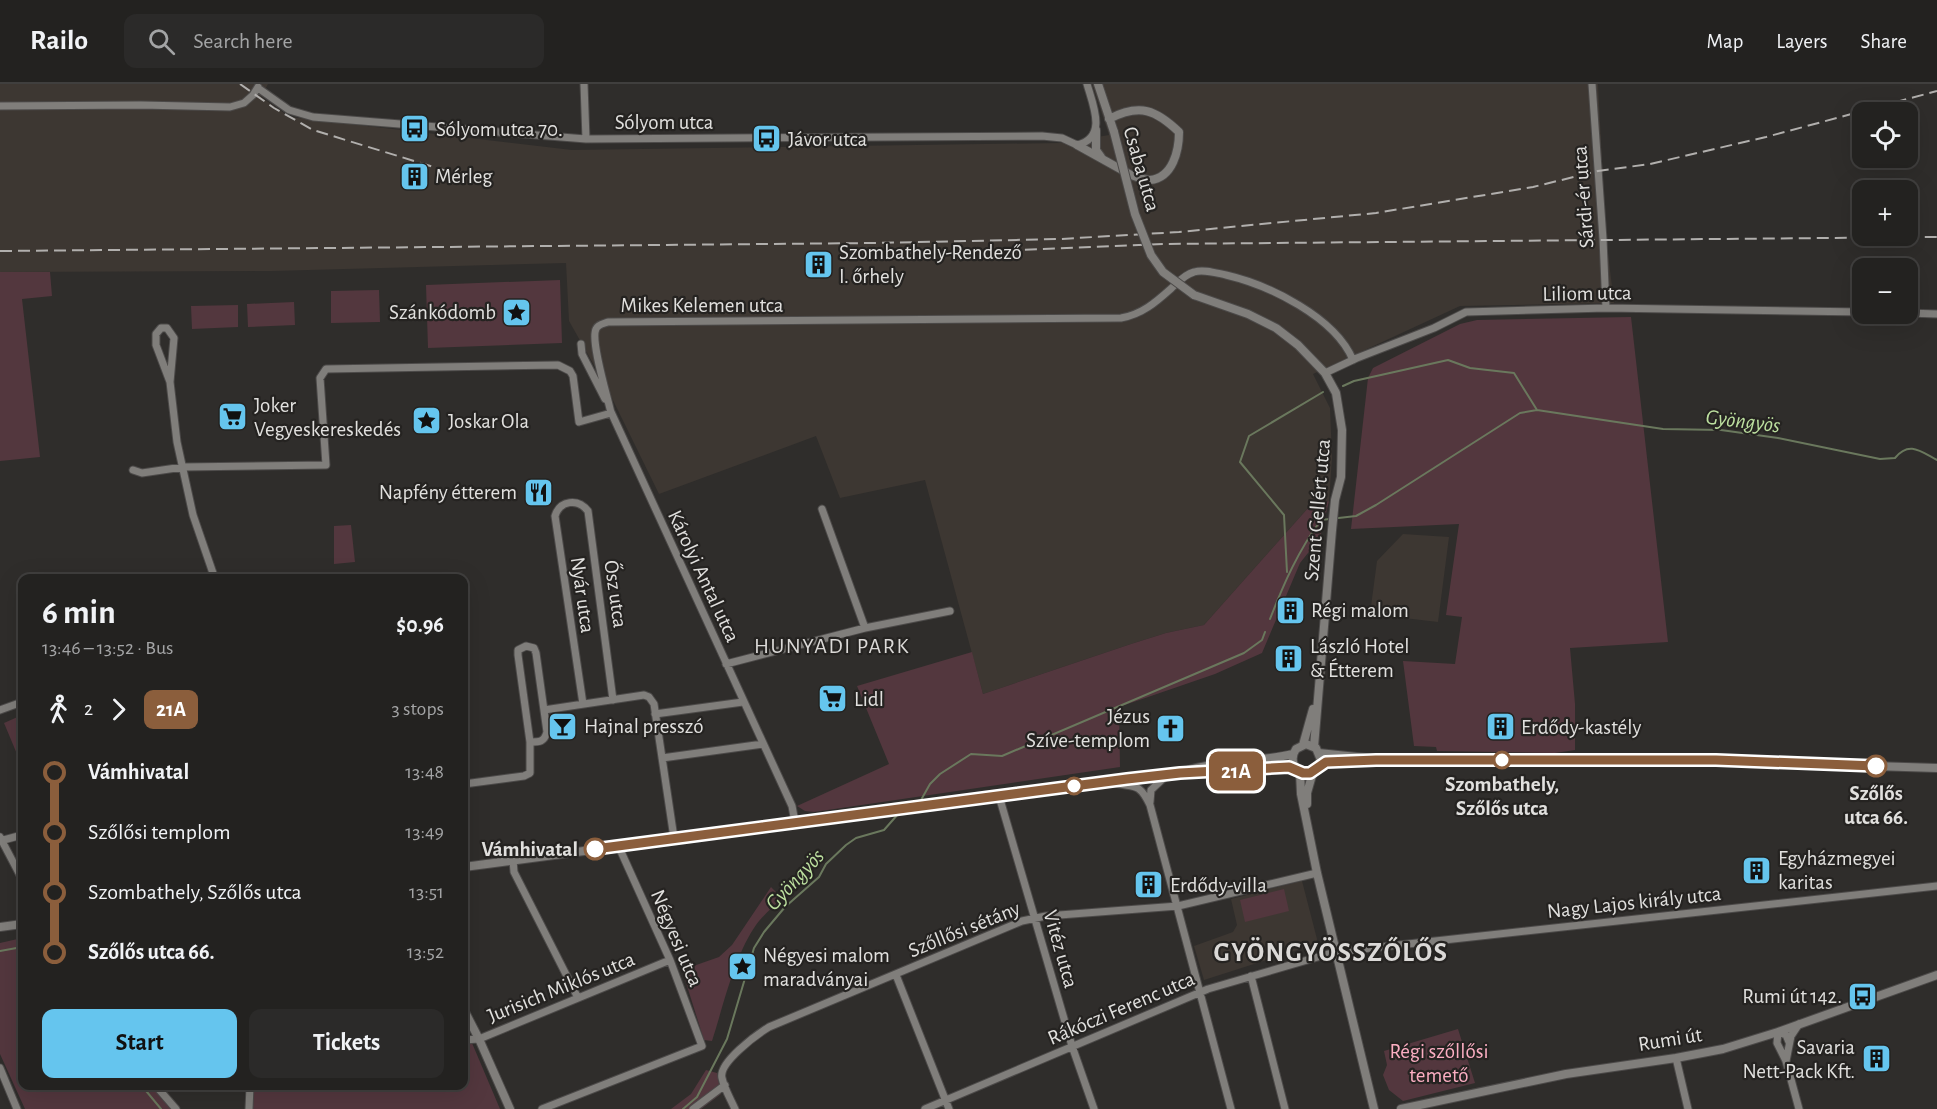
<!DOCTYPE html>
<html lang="en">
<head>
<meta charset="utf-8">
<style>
  :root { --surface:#232220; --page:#2b2a29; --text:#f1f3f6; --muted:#a3a4a5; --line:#403f3e; --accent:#65c5ee }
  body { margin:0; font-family:"Alegreya Sans",sans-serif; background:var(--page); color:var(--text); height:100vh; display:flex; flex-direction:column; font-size:22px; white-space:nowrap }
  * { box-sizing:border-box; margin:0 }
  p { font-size:20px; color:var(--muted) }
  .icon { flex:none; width:33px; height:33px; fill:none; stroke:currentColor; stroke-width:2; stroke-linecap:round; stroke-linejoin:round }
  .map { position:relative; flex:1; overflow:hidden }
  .panel { position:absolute; left:18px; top:490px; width:450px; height:516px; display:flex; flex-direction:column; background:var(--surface); border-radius:12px; box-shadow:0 6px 24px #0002,0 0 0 2px var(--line) }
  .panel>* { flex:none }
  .badge { padding:0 12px; border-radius:9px; font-size:21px; line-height:39px }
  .controls { position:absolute; left:1852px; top:18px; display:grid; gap:12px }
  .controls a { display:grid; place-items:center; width:66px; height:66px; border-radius:12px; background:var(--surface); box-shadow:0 6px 24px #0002,0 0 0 2px var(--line); font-size:30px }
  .map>.badge { position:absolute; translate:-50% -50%; box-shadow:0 0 0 3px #fff }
  .legs { display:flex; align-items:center; gap:9px; height:66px; padding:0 24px; font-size:20px }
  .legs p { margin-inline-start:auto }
  .overview { display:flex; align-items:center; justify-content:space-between; height:102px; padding:0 24px }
  h1 { font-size:33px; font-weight:700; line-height:45px }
  .cta { display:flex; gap:12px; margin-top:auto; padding:12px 24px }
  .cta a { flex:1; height:69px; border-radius:12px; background:var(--accent); color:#111; font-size:24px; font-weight:700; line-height:69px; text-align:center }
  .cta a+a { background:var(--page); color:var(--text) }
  ul { padding:0 24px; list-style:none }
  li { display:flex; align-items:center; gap:21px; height:60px; font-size:22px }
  li i { display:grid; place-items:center; width:9px; height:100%; margin:0 8px; background:currentColor }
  li i::after { content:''; width:15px; height:15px; margin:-8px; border:4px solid; border-radius:50%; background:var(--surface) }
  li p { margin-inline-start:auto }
  li:first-child i { background:linear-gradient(#0000 50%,currentColor 0) }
  li:last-child i { background:linear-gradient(currentColor 50%,#0000 0) }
  header { display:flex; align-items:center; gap:36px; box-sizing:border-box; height:84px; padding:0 30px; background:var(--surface); border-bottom:2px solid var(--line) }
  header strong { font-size:28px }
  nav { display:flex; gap:33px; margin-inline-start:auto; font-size:21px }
  .search { width:420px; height:54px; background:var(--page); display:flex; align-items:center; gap:15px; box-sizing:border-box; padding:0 21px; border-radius:12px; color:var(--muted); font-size:22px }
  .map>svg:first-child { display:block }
  .built { fill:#3d3732 }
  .green { fill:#53373e }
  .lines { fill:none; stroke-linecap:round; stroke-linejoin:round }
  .stream { stroke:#6a785d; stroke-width:2 }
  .minor-casing { stroke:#4c4a49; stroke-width:9 }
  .tertiary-casing { stroke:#4c4a49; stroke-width:10 }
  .minor { stroke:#807e7b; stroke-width:7 }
  .tertiary { stroke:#807e7b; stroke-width:8 }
  .rail { stroke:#b1afad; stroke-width:2; stroke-dasharray:12 6; stroke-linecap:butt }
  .tertiary-bridge-casing { stroke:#4c4a49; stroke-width:10; stroke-linecap:butt }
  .tertiary-bridge { stroke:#807e7b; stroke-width:8 }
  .line-1-casing { stroke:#fff; stroke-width:14 }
  .line-1 { stroke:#8b5e3c; stroke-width:9 }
  .stop-1-dot { fill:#fff; stroke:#8b5e3c; stroke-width:3 }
  .labels { text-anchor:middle; stroke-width:4.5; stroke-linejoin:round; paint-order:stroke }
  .street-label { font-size:21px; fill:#e1e0de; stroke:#252321 }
  .poi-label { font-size:21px; fill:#e1e0de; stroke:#252321; text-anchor:start }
  .stop-label { font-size:21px; font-weight:bold; fill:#e1e0de; stroke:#252321 }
  .park-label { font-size:21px; fill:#fbaec2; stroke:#252321 }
  .water-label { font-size:22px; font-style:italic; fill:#bcdf9f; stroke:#252321 }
  .neighbourhood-label { font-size:22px; letter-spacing:1.5px; fill:#dbd9d7; stroke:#252321 }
  .district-label { font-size:27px; font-weight:bold; letter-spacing:1.5px; fill:#dbd9d7; stroke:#252321 }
</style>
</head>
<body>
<header>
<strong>Railo</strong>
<div class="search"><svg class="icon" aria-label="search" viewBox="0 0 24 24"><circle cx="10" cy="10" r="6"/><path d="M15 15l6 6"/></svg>Search here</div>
<nav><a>Map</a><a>Layers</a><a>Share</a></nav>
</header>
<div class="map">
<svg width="1937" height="1025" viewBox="0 0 1937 1025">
  <rect width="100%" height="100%" fill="#2f2d2b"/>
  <path class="built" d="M 0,0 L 268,0 L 261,13 L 290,33 L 572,66 L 1061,59 L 1109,51 L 1092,0 L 1598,0 L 1606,153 L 1614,219 L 1460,222 L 1313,290 L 1330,324 L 1332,374 L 1329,417 L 1309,423 L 1204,541 L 1166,549 L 1131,560 L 983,610 L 925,396 L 840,414 L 816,352 L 659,410 L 607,304 L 569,237 L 566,179 L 272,187 L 0,188 Z
    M 1403,450 L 1449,453 L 1438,538 L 1370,530 L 1377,477 Z
    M 1302,797 L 1317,855 L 1316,860 L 1204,896 L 1194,862 L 1233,848 L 1237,841 L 1231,815 Z"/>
  <path class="green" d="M 0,188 L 50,188 L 52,212 L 22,215 L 40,373 L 0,377 Z
    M 560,196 L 562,259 L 428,264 L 426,201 Z
    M 379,206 L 380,238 L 331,239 L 331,207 Z
    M 294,218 L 295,241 L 248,243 L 247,220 Z
    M 238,221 L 238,243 L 192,245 L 191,222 Z
    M 1631,233 L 1668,558 L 1570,564 L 1575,620 L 1575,666 L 1555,669 L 1437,667 L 1436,663 L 1414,662 L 1403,577 L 1455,580 L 1462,533 L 1446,531 L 1459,440 L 1351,445 L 1368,294 L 1373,284 L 1460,240 L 1477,236 Z
    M 1329,417 L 1320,454 L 1300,479 L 1262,569 L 1215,590 L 1119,623 L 1120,683 L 814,728 L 805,727 L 797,722 L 889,680 L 857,602 L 972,568 L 983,610 L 1131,560 L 1166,549 L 1204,541 L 1309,423 Z
    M 351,441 L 355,478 L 334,480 L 334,442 Z
    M 22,631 L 22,682 L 4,639 Z
    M 771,803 L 782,814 C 773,823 761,833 754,844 C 734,874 723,923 712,957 L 704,956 L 682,886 L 719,873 L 732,861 Z
    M 1284,805 L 1289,827 L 1245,838 L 1240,816 Z
    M 22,854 L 22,1002 L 156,1002 L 176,1025 L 25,1025 L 0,970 L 0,859 Z
    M 1458,945 L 1475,999 L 1403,1017 L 1389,1006 L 1383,991 L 1387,981 L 1384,967 Z
    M 472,959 L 500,1025 L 252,1025 L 251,1003 L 464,1002 L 464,960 Z
    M 706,986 L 717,989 L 721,1010 L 701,1025 L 671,1025 L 691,1010 Z"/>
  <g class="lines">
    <path class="stream" d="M 1343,302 L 1354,297 L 1448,276 L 1470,284 L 1514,289 L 1537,326
      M 1287,488 L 1284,431 L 1240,378 L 1249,352 L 1323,308
      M 1270,535 C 1284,499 1298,467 1321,436 L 1356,432 L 1376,421 L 1520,329 L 1537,326 L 1663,345 L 1721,346 L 1778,354 L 1880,375 L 1895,374 C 1909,357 1920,367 1937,376
      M 904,722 L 921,716 L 930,700 L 940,690 L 971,670 L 1002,672 L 1244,569 L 1262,556 L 1265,548
      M 0,867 L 22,863
      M 142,1002 L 161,1025
      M 683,1025 L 697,1013 L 727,955 L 754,864 L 764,848 L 785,823 L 819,793 L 826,780 L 846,761 L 856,754 L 884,746 L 899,729"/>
    <defs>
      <path id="minor" d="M 584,0 L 586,55
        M 1592,0 L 1603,155 L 1606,224
        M 258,4 L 289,26 L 313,33 L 586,55 L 1042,52 L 1062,54 L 1077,61 C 1108,54 1093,21 1087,0
        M 0,22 L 141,21 L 230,23 L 244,19 L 253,11 L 258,3
        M 1908,229 L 1937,230
        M 581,260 L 582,270 L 605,315
        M 1325,289 L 1357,274 L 1434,244 L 1466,228 L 1606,224 L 1863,228
        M 170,298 L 174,254 L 167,244 L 161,244 L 156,250 L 156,261 L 170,298 L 177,358 L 193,431 L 215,495
        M 611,328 L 792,722 L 795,738
        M 611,329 C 608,314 590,257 596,245 C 598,240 603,240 608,238 L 1121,234 C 1144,230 1158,216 1175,201 C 1180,196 1186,190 1194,188 C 1204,185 1216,189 1226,191 C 1269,201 1335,233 1353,276
        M 133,386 L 142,389 L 183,383 L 326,381 L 320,294 L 326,285 L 558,281 L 570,287 L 573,292 L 579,338 L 611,329
        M 822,425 L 865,544
        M 726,580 L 865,544 L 950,527
        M 583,620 L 555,432 C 560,416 578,414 588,427 L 613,616
        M 0,626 L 22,618
        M 544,626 L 644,611 L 649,613 L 654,620 L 674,754
        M 655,630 L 743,618
        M 662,674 L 763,660
        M 1109,697 C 1132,706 1137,694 1150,721 L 1231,1025
        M 464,700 L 524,692 L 530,689 L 530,658 L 518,571 L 518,566 L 526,562 L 534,564 L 536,569 L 547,648 C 544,658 540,658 530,658
        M 999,712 L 1072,962 L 1094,1025
        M 1150,718 L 1151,706 L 1167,691
        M 0,753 L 22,795
        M 0,757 L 22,751
        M 513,776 L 514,788 L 578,914
        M 896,891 L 949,1025
        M 1251,892 L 1285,1025
        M 464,956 L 479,955 L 670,876
        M 1789,958 L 1786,951 L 1778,948 L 1777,959 L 1786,977 L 1799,1025
        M 1676,974 L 1688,1025
        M 1786,977 L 1791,952 L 1799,940
        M 0,984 L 17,1025
        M 156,1002 L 176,1025
        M 249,1025 L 250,1002
        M 542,1025 L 702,962 L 670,876 L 618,761
        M 693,1025 L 725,1001
        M 735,1025 C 731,1016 724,1004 722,994 C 718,979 756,951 769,943 L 1022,837 L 1046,832 L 1178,822 L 1317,789
        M 925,1025 L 1208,905 L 1335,868 L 1937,802"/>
      <path id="tertiary" d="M 1098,0 L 1114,48
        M 1096,46 L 1096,66 L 1101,73
        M 1077,61 L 1131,91 C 1137,93 1144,96 1150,96 C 1173,94 1179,66 1179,48 C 1156,26 1140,19 1109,35
        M 1194,211 L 1248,230 L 1276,244 L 1298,261 L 1325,289 L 1336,309 L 1342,346 L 1341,393 L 1335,416 L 1332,446 L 1314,663
        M 1303,661 L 1313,625
        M 1319,669 L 1366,674
        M 1317,685 L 1321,676 L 1316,664 L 1306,660 L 1296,665 C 1289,675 1294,692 1309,689 C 1315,688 1320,681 1326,678 L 1376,676 L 1716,677 L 1937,684
        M 1189,686 C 1222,676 1259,678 1293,670
        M 1300,688 L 1301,710 L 1317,789 L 1374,1025
        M 1307,720 L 1307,709 L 1313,688
        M 464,783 L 1109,697 L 1180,689 L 1289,683 L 1296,685
        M 0,843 L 22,840
        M 464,926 L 479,955 L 510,1025
        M 1401,1025 L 1566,990 L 1676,974 L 1723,965 L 1778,948 L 1937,891"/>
    </defs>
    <use href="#minor" class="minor-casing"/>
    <use href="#tertiary" class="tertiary-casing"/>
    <use href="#minor" class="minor"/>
    <use href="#tertiary" class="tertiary"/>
    <path class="rail" d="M 240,0 L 274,24 L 313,46 L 473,95
      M 0,167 L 876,159 L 1060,155 L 1179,148 L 1376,129 L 1533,103 L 1598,87 L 1650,80 L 1766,53 L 1937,7
      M 863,168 L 946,169 L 1163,160 L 1937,153"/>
    <defs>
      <path id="tertiary-bridge" d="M 1114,48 L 1135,130 L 1151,171 L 1163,188 L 1194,211"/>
    </defs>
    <use href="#tertiary-bridge" class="tertiary-bridge-casing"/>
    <use href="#tertiary-bridge" class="tertiary-bridge"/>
  </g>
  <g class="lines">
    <defs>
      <path id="line-1" d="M 595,765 L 1127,695 L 1180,689 L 1289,683 L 1303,689 L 1310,689 L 1326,678 L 1376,676 L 1716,676 L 1876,682"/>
    </defs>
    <use href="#line-1" class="line-1-casing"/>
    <use href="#line-1" class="line-1"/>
  </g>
  <defs>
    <symbol id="bus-square" viewBox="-11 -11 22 22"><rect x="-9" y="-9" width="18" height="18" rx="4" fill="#65c5ee" stroke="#252321"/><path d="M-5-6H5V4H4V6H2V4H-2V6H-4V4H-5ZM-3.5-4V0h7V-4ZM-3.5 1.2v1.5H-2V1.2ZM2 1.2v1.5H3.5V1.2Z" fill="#111"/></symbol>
    <symbol id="building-square" viewBox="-11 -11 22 22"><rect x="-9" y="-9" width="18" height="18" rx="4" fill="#65c5ee" stroke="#252321"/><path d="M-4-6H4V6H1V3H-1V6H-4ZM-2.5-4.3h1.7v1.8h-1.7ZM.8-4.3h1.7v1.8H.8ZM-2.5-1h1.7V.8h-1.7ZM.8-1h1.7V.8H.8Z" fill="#111"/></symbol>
    <symbol id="sight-square" viewBox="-11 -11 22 22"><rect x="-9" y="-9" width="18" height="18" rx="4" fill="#65c5ee" stroke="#252321"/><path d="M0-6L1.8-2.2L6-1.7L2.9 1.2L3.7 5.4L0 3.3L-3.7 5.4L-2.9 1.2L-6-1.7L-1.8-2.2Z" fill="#111"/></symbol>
    <symbol id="supermarket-square" viewBox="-11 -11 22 22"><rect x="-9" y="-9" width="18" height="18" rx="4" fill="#65c5ee" stroke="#252321"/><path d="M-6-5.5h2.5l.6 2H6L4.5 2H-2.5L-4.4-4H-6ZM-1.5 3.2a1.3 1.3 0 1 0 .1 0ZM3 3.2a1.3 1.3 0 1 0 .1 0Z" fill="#111"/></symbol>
    <symbol id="restaurant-square" viewBox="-11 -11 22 22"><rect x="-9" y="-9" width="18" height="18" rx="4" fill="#65c5ee" stroke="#252321"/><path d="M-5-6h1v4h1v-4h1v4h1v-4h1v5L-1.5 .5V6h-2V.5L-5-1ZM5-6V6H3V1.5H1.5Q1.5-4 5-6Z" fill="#111"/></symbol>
    <symbol id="bar-square" viewBox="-11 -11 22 22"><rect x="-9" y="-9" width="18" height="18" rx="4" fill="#65c5ee" stroke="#252321"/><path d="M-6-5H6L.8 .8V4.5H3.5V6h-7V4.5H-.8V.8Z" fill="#111"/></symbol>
    <symbol id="church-square" viewBox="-11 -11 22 22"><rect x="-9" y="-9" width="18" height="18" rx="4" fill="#65c5ee" stroke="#252321"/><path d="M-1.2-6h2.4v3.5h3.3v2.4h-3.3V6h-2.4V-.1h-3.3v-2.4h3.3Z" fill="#111"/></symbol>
  </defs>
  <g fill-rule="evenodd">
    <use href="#bus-square" x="398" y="28" width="33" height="33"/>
    <use href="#bus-square" x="750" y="38" width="33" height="33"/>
    <use href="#building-square" x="398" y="76" width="33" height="33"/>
    <use href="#building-square" x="802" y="164" width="33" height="33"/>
    <use href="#sight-square" x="500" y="212" width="33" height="33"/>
    <use href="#supermarket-square" x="216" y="316" width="33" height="33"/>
    <use href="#sight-square" x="410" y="320" width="33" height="33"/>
    <use href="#restaurant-square" x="522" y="392" width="33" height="33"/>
    <use href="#building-square" x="1274" y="510" width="33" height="33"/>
    <use href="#building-square" x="1272" y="558" width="33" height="33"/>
    <use href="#supermarket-square" x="816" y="598" width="33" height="33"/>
    <use href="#bar-square" x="546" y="626" width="33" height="33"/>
    <use href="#building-square" x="1484" y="626" width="33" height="33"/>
    <use href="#church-square" x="1154" y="628" width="33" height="33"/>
    <use href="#building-square" x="1740" y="770" width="33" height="33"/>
    <use href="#building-square" x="1132" y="784" width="33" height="33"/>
    <use href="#sight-square" x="726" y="866" width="33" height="33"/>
    <use href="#bus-square" x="1846" y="896" width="33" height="33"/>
    <use href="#building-square" x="1860" y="958" width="33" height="33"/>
  </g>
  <g class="stop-1-dot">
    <circle cx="1502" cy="676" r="8"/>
    <circle cx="1876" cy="682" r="10"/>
    <circle cx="1074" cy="702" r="8"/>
    <circle cx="595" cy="765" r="10"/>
  </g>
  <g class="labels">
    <g class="street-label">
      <text x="664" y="45">Sólyom utca</text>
      <text transform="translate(1142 85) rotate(74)" y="7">Csaba utca</text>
      <text transform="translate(1583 113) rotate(-94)" y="7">Sárdi-ér utca</text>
      <text transform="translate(1587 209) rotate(-1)" y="7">Liliom utca</text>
      <text x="702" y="228">Mikes Kelemen utca</text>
      <text transform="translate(1317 426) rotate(-85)" y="7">Szent Gellért utca</text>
      <text transform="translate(704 492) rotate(65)" y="7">Károlyi Antal utca</text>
      <text transform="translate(616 510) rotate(82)" y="7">Ősz utca</text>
      <text transform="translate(583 511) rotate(82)" y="7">Nyár utca</text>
      <text transform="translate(1634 818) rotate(-6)" y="7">Nagy Lajos király utca</text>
      <text transform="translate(964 845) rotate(-22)" y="7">Szőllősi sétány</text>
      <text transform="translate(677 854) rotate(67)" y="7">Négyesi utca</text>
      <text transform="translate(1061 865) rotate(74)" y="7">Vitéz utca</text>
      <text transform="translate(561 903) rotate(-22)" y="7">Jurisich Miklós utca</text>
      <text transform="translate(1121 924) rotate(-23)" y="7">Rákóczi Ferenc utca</text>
      <text transform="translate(1670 955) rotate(-9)" y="7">Rumi út</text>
    </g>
    <g class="poi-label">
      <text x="436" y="52">Sólyom utca 70.</text>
      <text x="788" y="62">Jávor utca</text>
      <text x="435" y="99">Mérleg</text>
      <text x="839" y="175">Szombathely-Rendező<tspan x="839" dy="24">I. őrhely</tspan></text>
      <text x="496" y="235" text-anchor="end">Szánkódomb</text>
      <text x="254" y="328">Joker<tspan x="254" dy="24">Vegyeskereskedés</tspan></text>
      <text x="448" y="344">Joskar Ola</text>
      <text x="517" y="415" text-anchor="end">Napfény étterem</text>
      <text x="1311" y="533">Régi malom</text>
      <text x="1310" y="569">László Hotel<tspan x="1310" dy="24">&amp; Étterem</tspan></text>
      <text x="854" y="622">Lidl</text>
      <text x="1150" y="639" text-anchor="end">Jézus<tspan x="1150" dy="24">Szíve-templom</tspan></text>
      <text x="584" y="649">Hajnal presszó</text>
      <text x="1521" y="650">Erdődy-kastély</text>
      <text x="1778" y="781">Egyházmegyei<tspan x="1778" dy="24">karitas</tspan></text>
      <text x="1170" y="808">Erdődy-villa</text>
      <text x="763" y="878">Négyesi malom<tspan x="763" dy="24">maradványai</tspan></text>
      <text x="1842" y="919" text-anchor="end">Rumi út 142.</text>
      <text x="1855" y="970" text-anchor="end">Savaria<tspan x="1855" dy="24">Nett-Pack Kft.</tspan></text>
    </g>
    <g class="stop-label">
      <text x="1502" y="707">Szombathely,<tspan x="1502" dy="24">Szőlős utca</tspan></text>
      <text x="1876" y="716">Szőlős<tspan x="1876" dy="24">utca 66.</tspan></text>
      <text x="578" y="772" text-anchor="end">Vámhivatal</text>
    </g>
    <g class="park-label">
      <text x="1439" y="974">Régi szőllősi<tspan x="1439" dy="24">temető</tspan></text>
    </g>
    <g class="water-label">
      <text transform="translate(1743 336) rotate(7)" y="8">Gyöngyös</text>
      <text transform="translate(794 795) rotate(-47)" y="8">Gyöngyös</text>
    </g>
    <g class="neighbourhood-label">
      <text x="832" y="569">HUNYADI PARK</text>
    </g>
    <g class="district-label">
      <text x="1331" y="877">GYÖNGYÖSSZŐLŐS</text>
    </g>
  </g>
</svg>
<div class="controls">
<a><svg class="icon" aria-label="locate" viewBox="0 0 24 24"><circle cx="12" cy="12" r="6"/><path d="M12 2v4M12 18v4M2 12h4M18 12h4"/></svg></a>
<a>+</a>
<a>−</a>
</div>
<b class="badge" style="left:1236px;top:687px;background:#8b5e3c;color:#fff">21A</b>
<section class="panel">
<div class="overview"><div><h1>6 min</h1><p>13:46 – 13:52 · Bus</p></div><b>$0.96</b></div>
<div class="legs"><svg class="icon" aria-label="walk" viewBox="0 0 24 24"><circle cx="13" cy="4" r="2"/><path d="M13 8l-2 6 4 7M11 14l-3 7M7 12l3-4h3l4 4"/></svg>2<svg class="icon" aria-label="forward" viewBox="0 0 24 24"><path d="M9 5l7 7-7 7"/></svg><b class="badge" style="background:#8b5e3c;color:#fff">21A</b><p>3 stops</p></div>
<ul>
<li><i style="color:#8b5e3c"></i><b>Vámhivatal</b><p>13:48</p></li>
<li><i style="color:#8b5e3c"></i><span>Szőlősi templom</span><p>13:49</p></li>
<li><i style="color:#8b5e3c"></i><span>Szombathely, Szőlős utca</span><p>13:51</p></li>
<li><i style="color:#8b5e3c"></i><b>Szőlős utca 66.</b><p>13:52</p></li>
</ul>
<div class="cta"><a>Start</a><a>Tickets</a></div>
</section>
</div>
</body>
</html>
